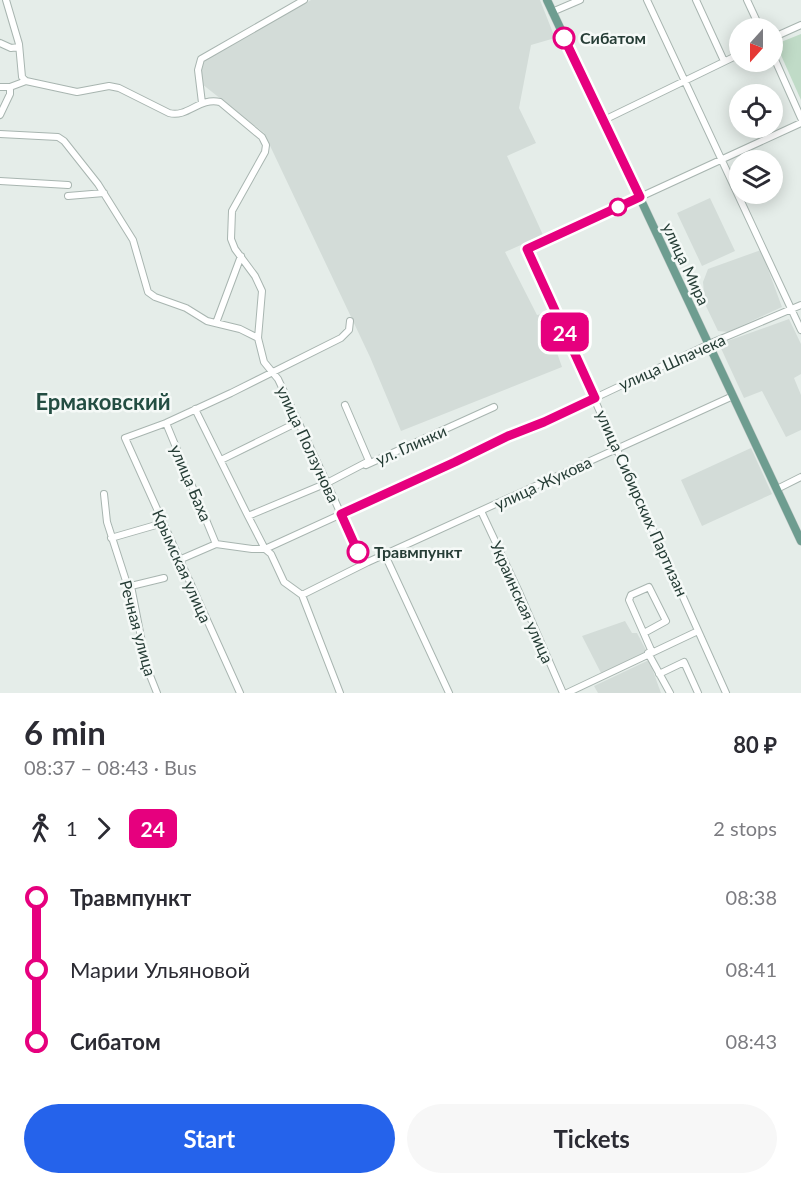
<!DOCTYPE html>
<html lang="en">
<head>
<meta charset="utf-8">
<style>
  :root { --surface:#fff; --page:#f7f7f7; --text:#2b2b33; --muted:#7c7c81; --accent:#2563eb }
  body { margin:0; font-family:Lato,sans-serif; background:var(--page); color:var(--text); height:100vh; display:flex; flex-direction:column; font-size:22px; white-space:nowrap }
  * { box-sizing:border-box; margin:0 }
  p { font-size:20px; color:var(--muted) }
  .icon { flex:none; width:33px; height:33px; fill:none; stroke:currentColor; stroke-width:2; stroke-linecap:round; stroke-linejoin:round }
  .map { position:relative; height:693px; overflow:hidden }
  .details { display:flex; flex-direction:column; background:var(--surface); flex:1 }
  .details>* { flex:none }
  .badge { padding:0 12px; border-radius:9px; font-size:21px; line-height:39px }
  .needle { width:39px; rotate:201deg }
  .tools { position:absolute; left:729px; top:18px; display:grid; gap:12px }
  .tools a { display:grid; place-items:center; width:54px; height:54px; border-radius:50%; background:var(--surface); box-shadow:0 3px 15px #0003; font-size:30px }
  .map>.badge { position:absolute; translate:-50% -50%; box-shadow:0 0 0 3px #fff }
  .legs { display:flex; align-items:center; gap:9px; height:66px; padding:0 24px; font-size:20px }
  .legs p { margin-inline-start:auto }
  .overview { display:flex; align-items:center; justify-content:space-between; height:102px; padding:0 24px }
  h1 { font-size:33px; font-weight:700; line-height:45px }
  .button { display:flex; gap:12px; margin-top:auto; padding:12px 24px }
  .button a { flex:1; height:69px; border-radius:36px; background:var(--accent); color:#fff; font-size:24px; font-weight:700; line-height:69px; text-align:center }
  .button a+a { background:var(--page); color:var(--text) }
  ul { padding:0 24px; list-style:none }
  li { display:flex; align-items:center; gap:21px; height:72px; font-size:22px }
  li i { display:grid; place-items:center; width:9px; height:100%; margin:0 8px; background:currentColor }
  li i::after { content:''; width:15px; height:15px; margin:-8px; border:4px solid; border-radius:50%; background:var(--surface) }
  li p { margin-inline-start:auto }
  li:first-child i { background:linear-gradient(#0000 50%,currentColor 0) }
  li:last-child i { background:linear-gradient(currentColor 50%,#0000 0) }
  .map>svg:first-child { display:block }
  .built { fill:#d3dcd8 }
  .green { fill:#c0dbc7 }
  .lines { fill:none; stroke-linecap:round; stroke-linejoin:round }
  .minor-casing { stroke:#a8b5b0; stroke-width:8 }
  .major-casing { stroke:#c2c9c7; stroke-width:9 }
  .minor { stroke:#fff; stroke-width:6 }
  .major { stroke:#6e9d90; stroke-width:8 }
  .line-1-casing { stroke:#fff; stroke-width:14 }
  .line-1 { stroke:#e6007e; stroke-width:9 }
  .stop-1-dot { fill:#fff; stroke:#e6007e; stroke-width:3 }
  .labels { text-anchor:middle; stroke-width:5; stroke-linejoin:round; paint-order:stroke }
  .stop-label { font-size:16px; font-weight:bold; fill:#263d36; stroke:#f5f9f7; text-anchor:start }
  .street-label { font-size:16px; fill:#263d36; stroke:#f5f9f7 }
  .district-label { font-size:22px; font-weight:bold; fill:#234d42; stroke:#f5f9f7 }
</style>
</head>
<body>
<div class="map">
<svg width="801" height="693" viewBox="0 0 801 693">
  <rect width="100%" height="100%" fill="#e5ede9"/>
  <path class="built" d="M 311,0 L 540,0 L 555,38 L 531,45 L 519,108 L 536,143 L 507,156 L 543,235 L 505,252 L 537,315 L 542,314 L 558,348 L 556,350 L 562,367 L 401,431 L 370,357 L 264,133 L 202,84 L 200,63 Z
    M 710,198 L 735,251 L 702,266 L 677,213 Z
    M 761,250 L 782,307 L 728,332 L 718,331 L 705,304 L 703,282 L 708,269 Z
    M 789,319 L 801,344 L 801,374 L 794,378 L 801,395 L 801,430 L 786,437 L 762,391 L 744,398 L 719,344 Z
    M 751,448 L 772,494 L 702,526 L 681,480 Z
    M 625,621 L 632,633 L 637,633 L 647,652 L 601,673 L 582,636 Z
    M 649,660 L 661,693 L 598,693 L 594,686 Z"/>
  <path class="green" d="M 801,34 L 801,100 L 776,44 Z"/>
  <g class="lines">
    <defs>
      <path id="minor" d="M 6,0 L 19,44 L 22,77 L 26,81
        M 647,0 L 801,330
        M 696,0 L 724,61
        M 747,0 L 760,28
        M 552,12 L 580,0
        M 772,38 L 801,25
        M 0,43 L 11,48 L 19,47
        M 772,53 L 801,118
        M 26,81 L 77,92 L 109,86 L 119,88 L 169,113 C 188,118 199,97 220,102 L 262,137 L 266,145 L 265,152 L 232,211 L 231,239 L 235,249 L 255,276 L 262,291 L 258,338 L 264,362 L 278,379 L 327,483 L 360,557 L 368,562 L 733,396
        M 0,87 L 10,87
        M 202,103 L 198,70 L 201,59 L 304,0
        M 0,115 L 10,94 L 10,87 L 26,81
        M 602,121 L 740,54
        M 0,134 L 58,137 L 64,141 L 98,184 L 133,240 L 148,292 L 155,297 L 186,308 L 207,321 L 240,329 L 258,338
        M 0,181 L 68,185
        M 68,196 L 104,193
        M 216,323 L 241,256
        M 195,409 L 248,516 L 265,549 L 271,554 L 284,582 L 302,595 L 340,693
        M 166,423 L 216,544
        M 221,460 L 298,422
        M 366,465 L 494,407
        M 777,489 L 801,477
        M 104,494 L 107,522 L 127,584 L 131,586 L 147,668 L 157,693
        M 481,511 L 519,592 L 563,693
        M 248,516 L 327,483 L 369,461 L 345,405
        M 111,538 L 163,523
        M 385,555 L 449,693
        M 179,560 L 216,544 L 252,549 L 265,549 L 455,462 L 508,436 L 544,422 L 709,344 L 801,305
        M 131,586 L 164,578
        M 302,595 L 368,562
        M 644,633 L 666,621 L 649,587 L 631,595 L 629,600 L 652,652
        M 648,653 L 670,693
        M 659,674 L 684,662 L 698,693
        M 240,693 L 125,438 L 166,423 L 231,393 L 341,338 L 349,330 L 350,321
        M 567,693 L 698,631
        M 726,693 L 527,249 L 801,123"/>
      <path id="major" d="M 547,0 L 801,541"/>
    </defs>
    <use href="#minor" class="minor-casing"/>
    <use href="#major" class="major-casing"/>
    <use href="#minor" class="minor"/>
    <use href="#major" class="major"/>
  </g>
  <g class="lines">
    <defs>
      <path id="line-1" d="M 358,552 L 341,514 L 455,462 L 508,436 L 544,422 L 595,398 L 527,249 L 640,197 L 564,38"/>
    </defs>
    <use href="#line-1" class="line-1-casing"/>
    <use href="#line-1" class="line-1"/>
  </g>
  <g class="stop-1-dot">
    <circle cx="564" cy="38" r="10"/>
    <circle cx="618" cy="207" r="8"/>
    <circle cx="358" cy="552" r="10"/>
  </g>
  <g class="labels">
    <g class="stop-label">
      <text x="580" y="44">Сибатом</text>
      <text x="374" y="558">Травмпункт</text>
    </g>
    <g class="street-label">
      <text transform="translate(686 264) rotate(65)" y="6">улица Мира</text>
      <text transform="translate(672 362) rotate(-24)" y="6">улица Шпачека</text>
      <text transform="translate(308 444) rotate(65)" y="6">улица Ползунова</text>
      <text transform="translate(411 445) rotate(-24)" y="6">ул. Глинки</text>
      <text transform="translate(191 483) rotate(67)" y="6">улица Баха</text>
      <text transform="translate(543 483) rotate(-25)" y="6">улица Жукова</text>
      <text transform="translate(642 503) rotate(66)" y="6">улица Сибирских Партизан</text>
      <text transform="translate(182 566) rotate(66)" y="6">Крымская улица</text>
      <text transform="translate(522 602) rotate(66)" y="6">Украинская улица</text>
      <text transform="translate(138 628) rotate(75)" y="6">Речная улица</text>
    </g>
    <g class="district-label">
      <text x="103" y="410">Ермаковский</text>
    </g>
  </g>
</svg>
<div class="tools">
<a><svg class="needle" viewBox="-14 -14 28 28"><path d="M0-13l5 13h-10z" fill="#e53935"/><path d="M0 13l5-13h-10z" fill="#7c7c81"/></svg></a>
<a><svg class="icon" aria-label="locate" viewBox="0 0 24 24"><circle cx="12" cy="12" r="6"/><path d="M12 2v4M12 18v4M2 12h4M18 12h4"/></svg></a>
<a><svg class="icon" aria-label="layers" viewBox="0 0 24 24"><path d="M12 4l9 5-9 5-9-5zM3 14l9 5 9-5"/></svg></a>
</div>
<b class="badge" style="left:565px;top:332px;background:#e6007e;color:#fff">24</b>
</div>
<section class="details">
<div class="overview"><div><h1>6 min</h1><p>08:37 – 08:43 · Bus</p></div><b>80 ₽</b></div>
<div class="legs"><svg class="icon" aria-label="walk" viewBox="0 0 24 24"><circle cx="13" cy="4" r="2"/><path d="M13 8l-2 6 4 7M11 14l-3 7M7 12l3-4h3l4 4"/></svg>1<svg class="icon" aria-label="forward" viewBox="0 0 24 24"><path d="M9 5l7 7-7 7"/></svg><b class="badge" style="background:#e6007e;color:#fff">24</b><p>2 stops</p></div>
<ul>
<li><i style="color:#e6007e"></i><b>Травмпункт</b><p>08:38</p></li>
<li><i style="color:#e6007e"></i><span>Марии Ульяновой</span><p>08:41</p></li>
<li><i style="color:#e6007e"></i><b>Сибатом</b><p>08:43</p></li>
</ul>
<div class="button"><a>Start</a><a>Tickets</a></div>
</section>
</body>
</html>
